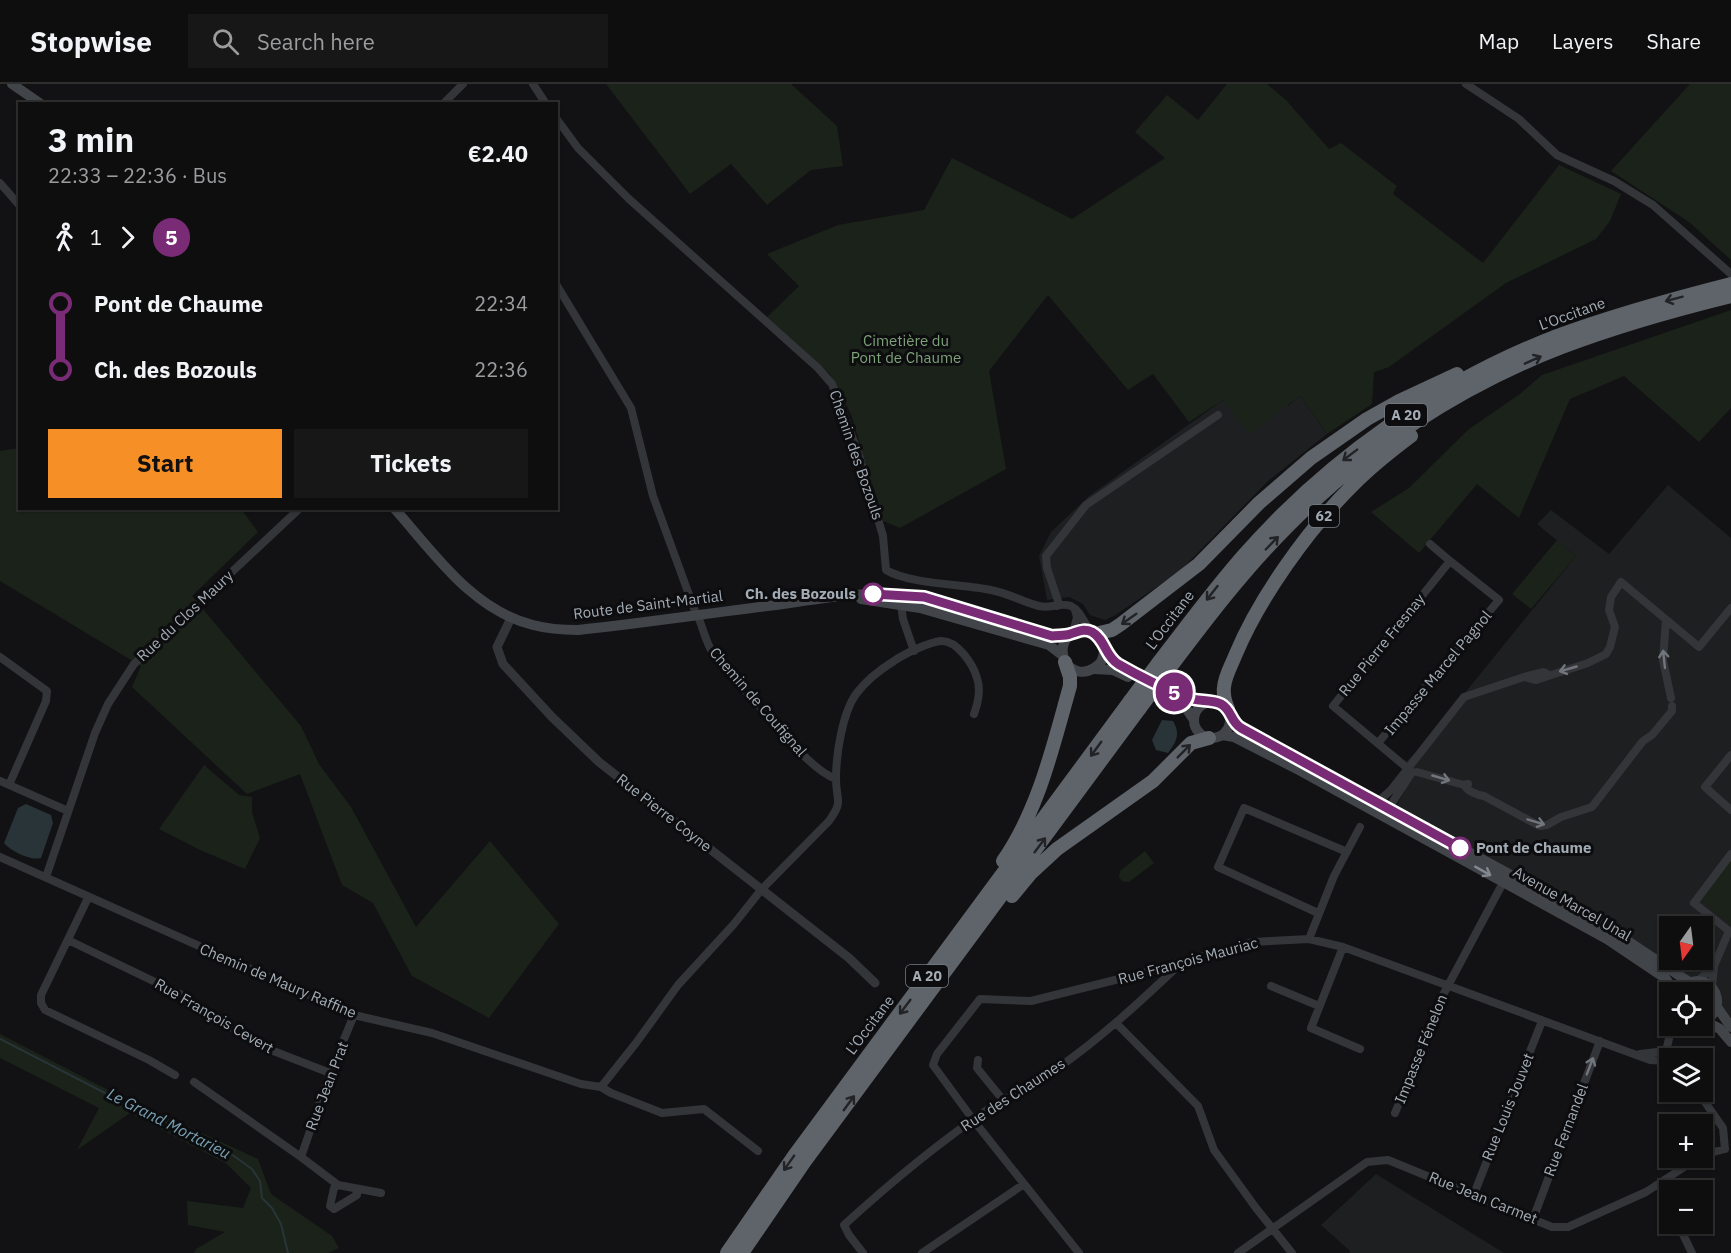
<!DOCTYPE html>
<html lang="en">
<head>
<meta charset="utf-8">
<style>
  :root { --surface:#0e0e0f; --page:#171718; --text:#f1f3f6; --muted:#9b9c9e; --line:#2e2e2f; --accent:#f78f27 }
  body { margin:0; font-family:"IBM Plex Sans",sans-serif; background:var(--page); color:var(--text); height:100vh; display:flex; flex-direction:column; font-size:22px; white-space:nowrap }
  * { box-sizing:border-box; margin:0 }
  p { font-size:20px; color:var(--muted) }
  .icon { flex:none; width:33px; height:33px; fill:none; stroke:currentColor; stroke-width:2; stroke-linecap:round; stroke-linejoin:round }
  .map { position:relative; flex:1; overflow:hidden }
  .side { position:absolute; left:18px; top:18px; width:540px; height:408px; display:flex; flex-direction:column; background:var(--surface); border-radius:0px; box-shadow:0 2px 4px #0004,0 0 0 2px var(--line) }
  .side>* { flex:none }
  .badge { padding:0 12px; border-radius:20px; font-size:21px; line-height:39px }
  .needle { width:39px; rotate:194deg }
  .fabs { position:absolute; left:1659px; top:832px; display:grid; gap:12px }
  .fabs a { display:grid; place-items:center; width:54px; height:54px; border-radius:0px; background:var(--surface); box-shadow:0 2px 4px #0004,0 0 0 2px var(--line); font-size:30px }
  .map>.badge { position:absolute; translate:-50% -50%; box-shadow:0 0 0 3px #fff }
  .legs { display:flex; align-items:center; gap:9px; height:66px; padding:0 30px; font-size:20px }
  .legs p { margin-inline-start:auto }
  .head { display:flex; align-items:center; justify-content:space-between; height:102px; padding:0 30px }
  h1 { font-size:33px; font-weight:700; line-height:45px }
  .primary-button { display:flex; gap:12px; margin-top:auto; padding:12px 30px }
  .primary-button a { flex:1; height:69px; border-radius:0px; background:var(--accent); color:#111; font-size:24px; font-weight:700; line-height:69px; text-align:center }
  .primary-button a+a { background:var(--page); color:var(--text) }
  ul { padding:0 30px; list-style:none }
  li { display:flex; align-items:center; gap:21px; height:66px; font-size:22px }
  li i { display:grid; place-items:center; width:9px; height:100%; margin:0 8px; background:currentColor }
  li i::after { content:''; width:15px; height:15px; margin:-8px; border:4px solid; border-radius:50%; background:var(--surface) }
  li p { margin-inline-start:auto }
  li:first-child i { background:linear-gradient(#0000 50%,currentColor 0) }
  li:last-child i { background:linear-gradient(currentColor 50%,#0000 0) }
  header { display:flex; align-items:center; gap:36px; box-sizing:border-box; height:84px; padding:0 30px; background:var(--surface); border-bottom:2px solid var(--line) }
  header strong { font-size:28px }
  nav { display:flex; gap:33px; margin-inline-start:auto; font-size:21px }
  .search { width:420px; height:54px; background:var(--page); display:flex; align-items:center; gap:15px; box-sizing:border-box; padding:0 21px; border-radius:0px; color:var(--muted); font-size:22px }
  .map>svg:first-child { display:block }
  .built { fill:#1e1f21; fill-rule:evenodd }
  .green { fill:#1a221a }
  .water { fill:#283438 }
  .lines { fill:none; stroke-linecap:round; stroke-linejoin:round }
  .stream { stroke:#283438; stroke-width:2 }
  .minor { stroke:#333539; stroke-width:8 }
  .tertiary { stroke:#333539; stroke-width:9 }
  .secondary { stroke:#414449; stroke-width:10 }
  .motorway { stroke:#5f646a; stroke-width:14 }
  .motorway-bridge { stroke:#5f646a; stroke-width:14 }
  .oneway { stroke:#222326 }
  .oneway2 { stroke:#71767d }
  .oneway3 { stroke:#81888f }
  .line-1-casing { stroke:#fff; stroke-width:14 }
  .line-1 { stroke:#792b75; stroke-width:9 }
  .stop-1-dot { fill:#fff; stroke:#792b75; stroke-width:3 }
  .labels { text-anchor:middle; stroke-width:6; stroke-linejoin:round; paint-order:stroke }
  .shield { fill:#0d0d0f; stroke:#767c83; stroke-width:1.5 }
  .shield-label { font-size:14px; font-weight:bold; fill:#a3acb5 }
  .street-label { font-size:15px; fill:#a3acb5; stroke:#0d0d0f }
  .park-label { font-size:15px; fill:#7da179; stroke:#0d0d0f }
  .stop-label { font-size:15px; font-weight:bold; fill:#a3acb5; stroke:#0d0d0f; text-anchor:end }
  .water-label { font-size:16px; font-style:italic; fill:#78a0b2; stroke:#0d0d0f }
</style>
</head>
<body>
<header>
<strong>Stopwise</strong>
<div class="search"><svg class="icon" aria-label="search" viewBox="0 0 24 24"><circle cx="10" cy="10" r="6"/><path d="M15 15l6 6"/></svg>Search here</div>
<nav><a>Map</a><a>Layers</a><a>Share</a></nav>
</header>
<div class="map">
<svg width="1731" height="1169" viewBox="0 0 1731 1169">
  <rect width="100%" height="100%" fill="#121214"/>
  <path class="built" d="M 1300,312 L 1327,350 L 1268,397 L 1180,487 L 1114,532 L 1105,536 L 1090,531 L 1083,520 L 1069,513 L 1047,516 L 1039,472 L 1051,448 L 1089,412 L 1223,316 L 1288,322 Z
    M 1668,401 L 1731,454 L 1731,933 L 1674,884 L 1400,726 L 1398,723 L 1398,719 L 1412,692 L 1406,678 L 1421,663 L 1576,472 L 1537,440 L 1551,426 L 1609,470 ZM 1670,843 L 1702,843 L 1702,876 L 1670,876 Z
    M 1376,1090 L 1504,1169 L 1349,1169 L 1350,1167 L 1321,1141 Z"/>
  <path class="green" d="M 606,0 L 791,0 L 837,42 L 843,82 L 811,86 L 767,121 L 731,80 L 690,110 Z
    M 1227,0 L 1267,0 L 1286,16 L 1329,65 L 1341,59 L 1397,102 L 1393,110 L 1483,179 L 1559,81 L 1621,110 L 1610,137 L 1596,155 L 1506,199 L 1389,283 L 1374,288 L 1372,320 L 1327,350 L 1300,312 L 1250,350 L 1223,316 L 1189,338 L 1153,290 L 1128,306 L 1048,211 L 989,287 L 1006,385 L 900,444 L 883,437 L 851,330 L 830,290 L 767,233 L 799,202 L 767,170 L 838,141 L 924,126 L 952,74 L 1072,135 L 1165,74 L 1135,48 L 1167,11 L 1198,36 Z
    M 1690,0 L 1731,0 L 1731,176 L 1689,138 L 1611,87 Z
    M 1731,226 L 1731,324 L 1699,358 L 1624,292 L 1570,315 L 1519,434 L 1477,400 L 1419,469 L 1371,428 L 1409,404 L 1469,345 L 1520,310 L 1542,291 Z
    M 19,364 L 20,424 L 241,425 L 258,448 L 192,512 L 301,642 L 319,680 L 351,723 L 416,843 L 490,757 L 559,840 L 489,934 L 412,892 L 373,819 L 342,801 L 300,690 L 247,710 L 132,603 L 141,582 L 0,497 L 0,367 Z
    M 1557,456 L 1576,472 L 1531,525 L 1512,510 Z
    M 204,681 L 239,711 L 252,713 L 252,728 L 260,754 L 245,785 L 200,766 L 159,745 Z
    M 1145,767 L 1154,779 L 1129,798 L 1122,797 L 1119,793 L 1120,787 Z
    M 1731,778 L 1731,841 L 1704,818 C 1704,803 1721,788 1731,778 Z
    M 0,950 L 110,1007 L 258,1075 L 271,1110 L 332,1152 L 339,1164 L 328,1169 L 194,1169 L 196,1165 L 225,1148 L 188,1141 L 187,1117 L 243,1124 L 251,1104 L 227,1080 L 130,1029 L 77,1066 L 99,1024 L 0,974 Z"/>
  <path class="water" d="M 1162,636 L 1173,637 C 1181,650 1176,659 1168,669 L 1156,666 L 1152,656 Z
    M 26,720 L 51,731 L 53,739 L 41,774 C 30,777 11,767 4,759 L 18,724 Z"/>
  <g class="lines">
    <path class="stream" d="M 0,955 L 138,1026 L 204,1055 L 234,1072 L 252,1085 L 260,1097 L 262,1114 L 272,1124 L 281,1140 L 288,1169"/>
    <path class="minor" d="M 533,0 L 546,20
      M 1466,0 L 1519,35 L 1557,71 L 1614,97 L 1653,121 L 1731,190
      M 443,20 L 463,0
      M 556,34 L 578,64 L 629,115 L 818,284 L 832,300 L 859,371 L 883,452 L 886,486 C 909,500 962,500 991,506 C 1008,509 1023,518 1039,522 C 1050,525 1061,518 1071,522 C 1081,527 1084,540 1091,547
      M 0,99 L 20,122
      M 556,200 L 631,324 L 653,412 L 695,527 C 703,540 704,556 713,569 C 724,586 740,600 753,615 C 773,637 810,686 836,695
      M 1430,460 L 1450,477
      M 901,521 L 903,535 L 914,567
      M 1057,522 L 1058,517 L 1047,484 L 1046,472 L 1086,421 L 1218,331
      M 1666,536 L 1663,576 L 1671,614
      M 1073,549 L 1077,533 L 1075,526
      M 0,573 L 47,607 L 46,617 L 9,701
      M 1524,593 L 1536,596 L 1588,579 L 1606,570 L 1610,563 L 1615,543 L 1609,526 L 1611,513 L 1621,498 L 1699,563 L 1731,524
      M 1378,659 L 1499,516 L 1450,477 L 1333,622 L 1412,688
      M 1731,671 L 1705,703 L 1731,726
      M 1417,688 L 1464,701 L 1468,700
      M 0,697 L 68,727
      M 1464,701 C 1467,707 1477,711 1484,712 L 1534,739 L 1540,742 L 1547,741 L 1561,733 L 1592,723 L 1643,657 L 1652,651 L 1672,627 L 1672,622
      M 1374,716 L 1381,715 L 1391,706 L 1464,613 L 1524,593 L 1543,588 L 1546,589
      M 1393,727 L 1392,719 L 1412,688
      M 0,773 L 354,931 L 432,949 L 581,1000 L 601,1003 L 611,1009 L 662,1029 L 704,1025 L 758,1067
      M 46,793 L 95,649 L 108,620 L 134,580 L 300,424
      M 88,814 L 41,911 L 41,919 L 45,926 L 149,976 L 175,991
      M 1318,829 L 1218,783 L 1244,724 L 1347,768
      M 1309,855 L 1334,792 L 1360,743
      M 68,856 L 180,910 L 258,961 L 330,989
      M 1343,863 L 1311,944 L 1360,965
      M 1699,896 L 1714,882
      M 1271,902 L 1319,922
      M 1712,903 L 1714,882 L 1729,847 L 1694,819 L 1731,770
      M 1116,939 L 1198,1022 L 1214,1066 L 1256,1124 L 1292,1169
      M 1640,970 L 1666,967
      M 978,976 L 977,984 L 1003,1016
      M 1670,979 L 1667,977 L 1666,967 L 1672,942
      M 194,998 L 301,1073 L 338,1101 L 381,1109
      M 601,1003 L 636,959 L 678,901 L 734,840 L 761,806 L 829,737 C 844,716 836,717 836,695 C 836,671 842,630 856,610 C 865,598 881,585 894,577 C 904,570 929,558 941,557 C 957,556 973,580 977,594 C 981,605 978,620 974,630
      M 1698,1008 L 1723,1044 L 1725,1065 L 1702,1071
      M 1395,1029 L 1443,911 L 1505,795
      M 301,1073 L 330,989 L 354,931
      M 1669,1094 L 1672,1107
      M 338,1101 L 334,1104 L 330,1122 L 334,1125 L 357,1111 L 356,1105
      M 1659,1101 L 1670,1118
      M 1474,1110 L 1542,937
      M 1533,1135 L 1600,957
      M 1678,1140 L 1692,1169
      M 863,1169 L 849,1151 L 844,1141 C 889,1100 937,1060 987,1026 C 1010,1011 1036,1000 1058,984 C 1102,953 1141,917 1180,880
      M 922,1169 L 1024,1100
      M 1079,1169 L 974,1037 L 933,981 L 937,970 L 980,915 L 1031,917 L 1143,889 L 1252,858 L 1309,855 L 1343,863 L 1650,976 L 1667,977
      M 1238,1169 L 1367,1078 L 1388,1076 L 1552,1143 L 1568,1143 L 1646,1108 L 1698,1074"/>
    <path class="tertiary" d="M 511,534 L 497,563 L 503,580 L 552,633 L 599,678 L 849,874 L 875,899"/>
    <path class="secondary" d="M 12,0 L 41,20
      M 394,424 C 434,469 472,526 533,541 C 548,545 563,546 578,546 C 644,539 710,529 776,521 C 820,515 868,506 912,511 C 947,516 983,531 1017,541 C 1028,544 1040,551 1051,552 C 1066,554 1082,540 1095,550 C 1107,558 1107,577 1094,584 C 1072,598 1051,569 1070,550
      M 861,515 L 920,524 L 1049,561 L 1062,571
      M 1103,561 L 1109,573 L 1120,581 L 1185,613 L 1207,618
      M 1094,585 L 1113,586 L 1128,593
      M 1172,614 L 1184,621 L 1194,636
      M1194 636a18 18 0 1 1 36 0a18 18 0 1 1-36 0Z
      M 1231,634 L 1232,638 L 1241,644 L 1608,844 L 1689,898
      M 1222,651 L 1234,653 L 1299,686 L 1607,855 L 1665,894 L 1676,909
      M 1686,900 C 1714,886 1731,926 1702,938
      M 1717,923 L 1731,943
      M 1705,937 L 1720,945 L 1731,958"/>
    <path class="motorway" d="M 1095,550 L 1112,546 L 1121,540 L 1199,480 L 1259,419 L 1311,374 L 1367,335 L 1399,317 L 1457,290
      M 1159,578 C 1187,542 1214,505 1244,471 C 1328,375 1438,298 1557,252 C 1614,231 1672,215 1731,200
      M 1169,585 C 1206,536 1243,487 1287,443 C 1364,365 1460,302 1562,263 C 1617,242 1674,226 1731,212
      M 1228,625 C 1225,618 1223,611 1224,603 C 1225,592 1231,582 1235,572 C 1259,514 1309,444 1354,400 C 1372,382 1391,367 1411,352
      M 1003,777 C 1039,725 1053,662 1070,602 L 1070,593 L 1065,578
      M 1012,812 L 1031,789 L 1057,765 L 1153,697 L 1191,659 L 1209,654
      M 727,1169 L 794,1072 L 1130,617
      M 742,1169 L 805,1077 L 1140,624"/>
    <path class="motorway-bridge" d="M 1130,617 L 1159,578
      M 1140,624 L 1169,585"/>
  </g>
  <defs><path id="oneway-shaft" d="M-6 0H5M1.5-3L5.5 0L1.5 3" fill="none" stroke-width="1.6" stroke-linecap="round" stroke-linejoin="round" transform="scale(1.5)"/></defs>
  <g class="oneway">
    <use href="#oneway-shaft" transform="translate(1674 215) rotate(165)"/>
    <use href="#oneway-shaft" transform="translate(1533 276) rotate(-24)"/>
    <use href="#oneway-shaft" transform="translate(1350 371) rotate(143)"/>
    <use href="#oneway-shaft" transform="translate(1272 459) rotate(-46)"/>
    <use href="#oneway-shaft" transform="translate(1212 509) rotate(128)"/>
    <use href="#oneway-shaft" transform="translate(1129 535) rotate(145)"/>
    <use href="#oneway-shaft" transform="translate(1096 665) rotate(126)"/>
    <use href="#oneway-shaft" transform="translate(1184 667) rotate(-45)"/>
    <use href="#oneway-shaft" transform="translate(1040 761) rotate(-53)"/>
    <use href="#oneway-shaft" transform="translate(905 923) rotate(127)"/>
    <use href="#oneway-shaft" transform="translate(849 1019) rotate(-54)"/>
    <use href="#oneway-shaft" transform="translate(789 1079) rotate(125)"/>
  </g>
  <g class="oneway2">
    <use href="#oneway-shaft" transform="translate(1664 575) rotate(-96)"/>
    <use href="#oneway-shaft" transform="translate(1568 585) rotate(164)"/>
    <use href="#oneway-shaft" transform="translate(1441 694) rotate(16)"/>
    <use href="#oneway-shaft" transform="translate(1536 738) rotate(17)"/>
    <use href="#oneway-shaft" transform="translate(1590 982) rotate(-69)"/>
  </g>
  <use class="oneway3" href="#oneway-shaft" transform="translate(1483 787) rotate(29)"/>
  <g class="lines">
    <defs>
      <path id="line-1" d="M 873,510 L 924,513 L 1052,552 C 1057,551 1065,552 1070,550 C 1078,548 1083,544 1092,548 C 1105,555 1105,572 1118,580 C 1139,592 1163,604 1185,613 C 1196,618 1212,615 1221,620 C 1232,626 1230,637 1241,644 L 1460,764"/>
    </defs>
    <use href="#line-1" class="line-1-casing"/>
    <use href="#line-1" class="line-1"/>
  </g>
  <g class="stop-1-dot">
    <circle cx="873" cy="510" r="10"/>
    <circle cx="1460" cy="764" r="10"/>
  </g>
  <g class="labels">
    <g class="shield">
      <rect x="1385" y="320" width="42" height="22" rx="4.5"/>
      <rect x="1309" y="421" width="30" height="22" rx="4.5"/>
      <rect x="906" y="881" width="42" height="22" rx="4.5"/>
    </g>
    <g class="shield-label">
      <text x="1406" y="336">A 20</text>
      <text x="1324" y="437">62</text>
      <text x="927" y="897">A 20</text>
    </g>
    <g class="street-label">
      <text transform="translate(1572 230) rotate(-20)" y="5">L'Occitane</text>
      <text transform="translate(856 371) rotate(71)" y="5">Chemin des Bozouls</text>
      <text transform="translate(648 521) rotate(-7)" y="5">Route de Saint-Martial</text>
      <text transform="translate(185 532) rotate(-43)" y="5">Rue du Clos Maury</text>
      <text transform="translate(1170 536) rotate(-53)" y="5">L'Occitane</text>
      <text transform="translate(1382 561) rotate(-51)" y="5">Rue Pierre Fresnay</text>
      <text transform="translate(1438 589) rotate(-50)" y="5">Impasse Marcel Pagnol</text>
      <text transform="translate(758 618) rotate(49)" y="5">Chemin de Coufignal</text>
      <text transform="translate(664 729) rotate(38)" y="5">Rue Pierre Coyne</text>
      <text transform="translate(1572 820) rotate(30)" y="5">Avenue Marcel Unal</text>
      <text transform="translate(1188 877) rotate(-15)" y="5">Rue François Mauriac</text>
      <text transform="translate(278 897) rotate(23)" y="5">Chemin de Maury Raffine</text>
      <text transform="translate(214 932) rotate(30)" y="5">Rue François Cevert</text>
      <text transform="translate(870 941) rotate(-53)" y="5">L'Occitane</text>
      <text transform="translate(1421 965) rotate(-68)" y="5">Impasse Fénelon</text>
      <text transform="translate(327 1002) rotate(-69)" y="5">Rue Jean Prat</text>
      <text transform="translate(1013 1011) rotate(-33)" y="5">Rue des Chaumes</text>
      <text transform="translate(1508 1023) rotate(-68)" y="5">Rue Louis Jouvet</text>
      <text transform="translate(1566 1046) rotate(-69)" y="5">Rue Fernandel</text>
      <text transform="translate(1483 1114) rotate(22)" y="5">Rue Jean Carmet</text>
    </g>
    <g class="park-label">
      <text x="906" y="262">Cimetière du<tspan x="906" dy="17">Pont de Chaume</tspan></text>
    </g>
    <g class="stop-label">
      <text x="856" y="515">Ch. des Bozouls</text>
      <text x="1476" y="769" text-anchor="start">Pont de Chaume</text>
    </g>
    <g class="water-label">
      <text transform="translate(169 1039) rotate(27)" y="6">Le Grand Mortarieu</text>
    </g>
  </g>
</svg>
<div class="fabs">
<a><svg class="needle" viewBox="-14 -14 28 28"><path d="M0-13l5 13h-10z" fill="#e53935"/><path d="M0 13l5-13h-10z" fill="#9b9c9e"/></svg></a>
<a><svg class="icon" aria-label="locate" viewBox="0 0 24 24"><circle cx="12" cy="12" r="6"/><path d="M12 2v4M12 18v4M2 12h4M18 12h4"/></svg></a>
<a><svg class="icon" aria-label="layers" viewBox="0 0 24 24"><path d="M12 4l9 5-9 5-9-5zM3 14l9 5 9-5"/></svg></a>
<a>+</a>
<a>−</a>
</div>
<b class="badge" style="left:1174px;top:608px;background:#792b75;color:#fff">5</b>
<section class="side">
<div class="head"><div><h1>3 min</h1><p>22:33 – 22:36 · Bus</p></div><b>€2.40</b></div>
<div class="legs"><svg class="icon" aria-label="walk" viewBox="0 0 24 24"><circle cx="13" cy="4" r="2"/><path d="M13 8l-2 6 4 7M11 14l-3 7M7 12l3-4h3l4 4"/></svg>1<svg class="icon" aria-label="forward" viewBox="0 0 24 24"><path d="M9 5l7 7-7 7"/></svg><b class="badge" style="background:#792b75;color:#fff">5</b></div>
<ul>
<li><i style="color:#792b75"></i><b>Pont de Chaume</b><p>22:34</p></li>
<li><i style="color:#792b75"></i><b>Ch. des Bozouls</b><p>22:36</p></li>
</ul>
<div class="primary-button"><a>Start</a><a>Tickets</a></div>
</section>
</div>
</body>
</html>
